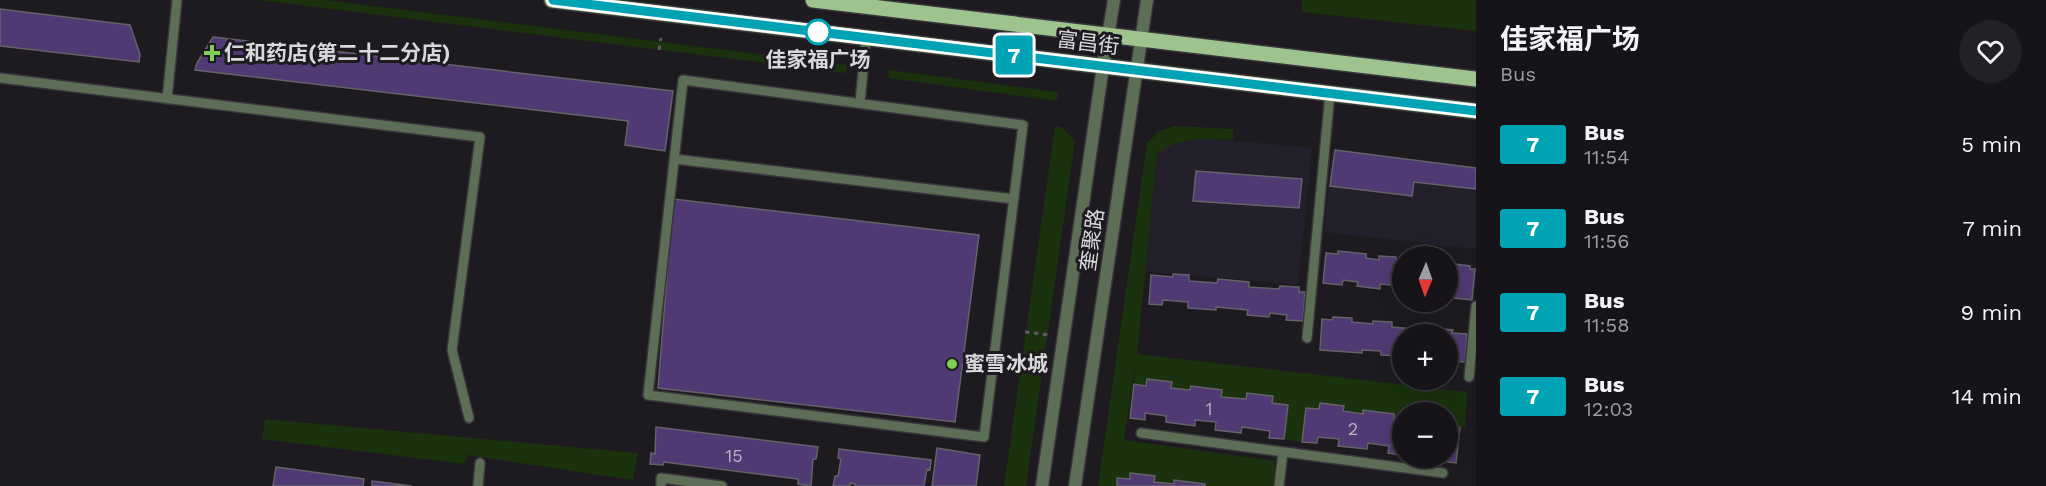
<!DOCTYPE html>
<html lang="en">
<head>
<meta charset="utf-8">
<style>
  :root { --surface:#161418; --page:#232125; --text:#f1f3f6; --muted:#9e9ea2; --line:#353337 }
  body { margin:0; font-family:"Work Sans","Noto Sans SC",sans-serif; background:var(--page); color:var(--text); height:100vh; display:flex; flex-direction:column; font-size:22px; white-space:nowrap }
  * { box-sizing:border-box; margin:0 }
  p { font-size:20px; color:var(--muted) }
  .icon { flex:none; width:33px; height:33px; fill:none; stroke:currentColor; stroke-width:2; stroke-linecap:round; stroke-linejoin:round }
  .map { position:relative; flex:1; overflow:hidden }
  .details { display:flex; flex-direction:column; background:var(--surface); width:570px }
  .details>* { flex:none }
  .badge { padding:0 12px; border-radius:4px; font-size:21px; line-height:39px }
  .needle { width:39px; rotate:182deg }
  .controls { position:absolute; left:1392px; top:246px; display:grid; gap:12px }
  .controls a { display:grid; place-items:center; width:66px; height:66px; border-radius:50%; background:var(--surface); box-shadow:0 6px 24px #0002,0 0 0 2px var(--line); font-size:30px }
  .map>.badge { position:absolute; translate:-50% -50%; box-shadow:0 0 0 3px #fff }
  .round { display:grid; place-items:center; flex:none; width:63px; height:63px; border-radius:32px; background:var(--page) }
  .overview { display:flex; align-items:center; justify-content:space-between; height:102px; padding:0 24px }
  h1 { font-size:28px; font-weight:700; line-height:45px }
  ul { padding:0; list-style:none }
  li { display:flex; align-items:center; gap:18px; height:84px; padding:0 24px }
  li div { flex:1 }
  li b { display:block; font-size:22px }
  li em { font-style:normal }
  li .badge { min-width:66px; font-weight:700; text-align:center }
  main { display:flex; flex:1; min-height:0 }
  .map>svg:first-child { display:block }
  .built { fill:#24202b }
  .green { fill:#1a320e }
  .building { fill:#513973; stroke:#646268; stroke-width:1.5 }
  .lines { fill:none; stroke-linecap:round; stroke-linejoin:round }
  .service-casing { stroke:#37353a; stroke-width:12 }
  .tertiary-casing { stroke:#37353a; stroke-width:15 }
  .primary-casing { stroke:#37353a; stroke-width:18 }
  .path { stroke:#5b595d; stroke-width:3; stroke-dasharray:4.5 4.5; stroke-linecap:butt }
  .service { stroke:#5d6e56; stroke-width:9 }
  .tertiary { stroke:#5d6e56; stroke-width:12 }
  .primary { stroke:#9ec38f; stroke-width:15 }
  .line-casing { stroke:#fff; stroke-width:14 }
  .line { stroke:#00a3b4; stroke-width:9 }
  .stop-dot { fill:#fff; stroke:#00a3b4; stroke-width:3 }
  .poi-dot { fill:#7dd154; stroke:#1d1b20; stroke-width:2 }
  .labels { text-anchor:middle; stroke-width:6; stroke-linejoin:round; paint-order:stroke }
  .number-label { font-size:18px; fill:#b6b0c0 }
  .street-label { font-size:21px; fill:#d8d7da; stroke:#1d1b20 }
  .poi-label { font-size:21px; font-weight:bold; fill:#d8d7da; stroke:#1d1b20; text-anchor:start }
  .stop-label { font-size:21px; font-weight:bold; fill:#d8d7da; stroke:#1d1b20 }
</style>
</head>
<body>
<main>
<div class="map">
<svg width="1476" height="486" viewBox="0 0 1476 486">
  <rect width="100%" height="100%" fill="#1d1b20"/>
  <path class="built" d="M 1203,138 L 1312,148 L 1298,285 L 1144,271 L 1157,154 L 1166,146 Z
    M 1332,150 L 1476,167 L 1476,249 L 1324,232 Z"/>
  <path class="green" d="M 259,0 L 325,0 L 847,65 L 846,73 Z
    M 1302,0 L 1476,0 L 1476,31 L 1302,12 Z
    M 889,70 L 1058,92 L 1057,101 L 1034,98 L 888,78 Z
    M 1055,126 L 1063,128 L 1075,141 L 1026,486 L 1004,486 Z
    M 1175,126 L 1233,129 L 1233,140 C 1206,139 1179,137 1157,154 L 1137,354 L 1467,392 L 1465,428 L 1448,426 L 1448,412 L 1402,412 L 1402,421 L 1394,420 L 1394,413 L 1364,410 L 1363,414 L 1343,411 L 1344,406 L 1320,403 L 1319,409 L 1306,408 L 1302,442 L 1284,439 L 1288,405 L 1272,403 L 1272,396 L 1247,393 L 1246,399 L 1221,397 L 1221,390 L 1191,386 L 1190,390 L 1171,388 L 1147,379 L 1146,386 L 1134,384 L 1135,368 L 1124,440 L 1275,461 L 1273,486 L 1205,486 L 1205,483 L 1175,480 L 1174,484 L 1154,482 L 1154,476 L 1131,473 L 1130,479 L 1118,478 L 1117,486 L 1098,486 L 1147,143 L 1160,131 Z
    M 265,419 L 626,452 L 638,453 L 633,480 L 467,455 L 464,464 L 262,439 Z"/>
  <path class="building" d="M 0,9 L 130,25 L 140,54 L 139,62 L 0,46 Z
    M 213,37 L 673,91 L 665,151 L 625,145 L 628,121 L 195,70 L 197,63 Z
    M 1335,150 L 1476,168 L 1476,189 L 1414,182 L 1412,196 L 1330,186 Z
    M 1196,171 L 1302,179 L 1299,208 L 1193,201 Z
    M 673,199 L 979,235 L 955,422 L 658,388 Z
    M 1338,251 L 1366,254 L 1366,258 L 1379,260 L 1379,256 L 1396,257 L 1396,261 L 1401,261 L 1402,258 L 1402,286 L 1380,284 L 1380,289 L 1357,286 L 1358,282 L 1343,280 L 1342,285 L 1323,283 L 1326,253 L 1338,254 Z
    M 1455,264 L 1470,266 L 1470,269 L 1475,269 L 1472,300 L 1454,298 L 1454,293 L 1448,292 L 1448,267 L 1455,267 Z
    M 1173,274 L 1189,275 L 1189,281 L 1217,283 L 1218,279 L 1249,282 L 1249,287 L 1279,289 L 1280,286 L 1299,287 L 1299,292 L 1305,292 L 1303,321 L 1286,320 L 1287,315 L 1270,313 L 1269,317 L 1247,315 L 1248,310 L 1216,307 L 1216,310 L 1188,308 L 1188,302 L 1163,300 L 1162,305 L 1149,304 L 1151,275 L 1173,277 Z
    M 1333,317 L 1352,318 L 1352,322 L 1373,324 L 1373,321 L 1392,322 L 1392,327 L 1414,329 L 1415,325 L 1433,327 L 1432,333 L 1444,334 L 1444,329 L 1453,330 L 1452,333 L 1467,334 L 1465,362 L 1448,361 L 1448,334 L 1402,334 L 1402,356 L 1381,355 L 1381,351 L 1362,350 L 1362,353 L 1320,350 L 1322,319 L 1332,320 Z
    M 1147,379 L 1172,382 L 1171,388 L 1190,390 L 1191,386 L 1222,390 L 1221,397 L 1246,399 L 1247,393 L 1273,396 L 1272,403 L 1288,405 L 1284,439 L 1269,438 L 1270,431 L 1242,427 L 1241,433 L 1215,430 L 1216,422 L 1195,420 L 1195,426 L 1166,422 L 1166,416 L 1145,413 L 1145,420 L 1130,418 L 1134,384 L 1146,386 Z
    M 1320,403 L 1344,406 L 1343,411 L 1363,414 L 1363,410 L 1394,414 L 1394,420 L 1402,421 L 1402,455 L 1388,453 L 1389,446 L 1368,443 L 1367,449 L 1338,446 L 1339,439 L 1318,437 L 1317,443 L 1302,442 L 1306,408 L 1319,409 Z
    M 1448,426 L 1460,428 L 1456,463 L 1442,461 L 1442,458 L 1448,458 Z
    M 656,427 L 818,447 L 816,459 L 813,459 L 811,486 L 798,484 L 798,479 L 664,462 L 663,465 L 650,464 L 651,453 L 655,454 Z
    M 937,448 L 980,455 L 976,486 L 932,486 Z
    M 839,449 L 931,460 L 930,470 L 927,469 L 924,486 L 855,486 L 855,484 L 850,483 L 850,486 L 833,486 L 835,476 L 838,476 L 841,459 L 838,458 Z
    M 276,467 L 364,479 L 363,486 L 273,486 Z
    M 1130,473 L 1155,476 L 1154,482 L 1174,484 L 1174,480 L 1205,484 L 1205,486 L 1117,486 L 1117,478 L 1130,479 Z
    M 372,481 L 412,486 L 372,486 Z"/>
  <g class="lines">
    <defs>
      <path id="service" d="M 0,78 L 480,137 L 452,350 L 469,418
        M 683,80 L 1023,125 L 984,437 L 648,395 Z
        M 167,99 L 177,0
        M 860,103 L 866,38
        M 674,159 L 1014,199
        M 1307,338 L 1330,93
        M 1469,377 L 1476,306
        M 1141,433 L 1443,473
        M 478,486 L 480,463
        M 661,486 L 661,478 L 722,486
        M 1279,486 L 1283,452"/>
      <path id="tertiary" d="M 1042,486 L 1103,66 L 1114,0
        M 1075,486 L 1147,0"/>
      <path id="primary" d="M 552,0 L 1476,111
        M 813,0 L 1476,79"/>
    </defs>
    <use href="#service" class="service-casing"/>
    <use href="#tertiary" class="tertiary-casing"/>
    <use href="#primary" class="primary-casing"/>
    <path class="path" d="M 659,50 L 661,38
      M 1025,332 L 1050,335"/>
    <use href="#service" class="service"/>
    <use href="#tertiary" class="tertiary"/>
    <use href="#primary" class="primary"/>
  </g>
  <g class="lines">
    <defs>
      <path id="line" d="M 553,0 L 1476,111"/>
    </defs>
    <use href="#line" class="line-casing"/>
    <use href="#line" class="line"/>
  </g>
  <circle class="stop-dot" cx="818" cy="32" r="12"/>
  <g class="poi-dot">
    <path d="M209 44h6v6h6v6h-6v6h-6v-6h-6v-6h6z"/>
    <circle cx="952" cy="364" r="6"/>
  </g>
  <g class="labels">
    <g class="number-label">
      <text x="1209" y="415">1</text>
      <text x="1353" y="435">2</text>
      <text x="734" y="462">15</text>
    </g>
    <g class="street-label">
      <text transform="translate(1088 43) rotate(7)" y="7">富昌街</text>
      <text transform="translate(1092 240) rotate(-82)" y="7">奎聚路</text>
    </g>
    <g class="poi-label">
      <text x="224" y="60">仁和药店(第二十二分店)</text>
      <text x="964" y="371">蜜雪冰城</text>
    </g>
    <g class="stop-label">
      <text x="818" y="67">佳家福广场</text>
    </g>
  </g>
</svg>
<div class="controls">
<a><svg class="needle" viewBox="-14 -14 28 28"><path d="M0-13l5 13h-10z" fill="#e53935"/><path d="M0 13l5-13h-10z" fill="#9e9ea2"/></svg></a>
<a>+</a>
<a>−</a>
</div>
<b class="badge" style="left:1014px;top:55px;background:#00a3b4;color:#fff">7</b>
</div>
<section class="details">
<div class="overview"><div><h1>佳家福广场</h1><p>Bus</p></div><a class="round"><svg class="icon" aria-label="heart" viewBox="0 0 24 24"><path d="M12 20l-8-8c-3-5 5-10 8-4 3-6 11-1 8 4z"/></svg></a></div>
<ul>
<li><span class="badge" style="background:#00a3b4;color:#fff">7</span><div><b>Bus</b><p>11:54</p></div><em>5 min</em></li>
<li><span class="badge" style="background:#00a3b4;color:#fff">7</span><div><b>Bus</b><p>11:56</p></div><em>7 min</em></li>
<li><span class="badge" style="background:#00a3b4;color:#fff">7</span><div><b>Bus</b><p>11:58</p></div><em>9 min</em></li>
<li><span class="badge" style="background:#00a3b4;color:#fff">7</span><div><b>Bus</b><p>12:03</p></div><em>14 min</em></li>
</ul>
</section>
</main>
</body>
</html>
